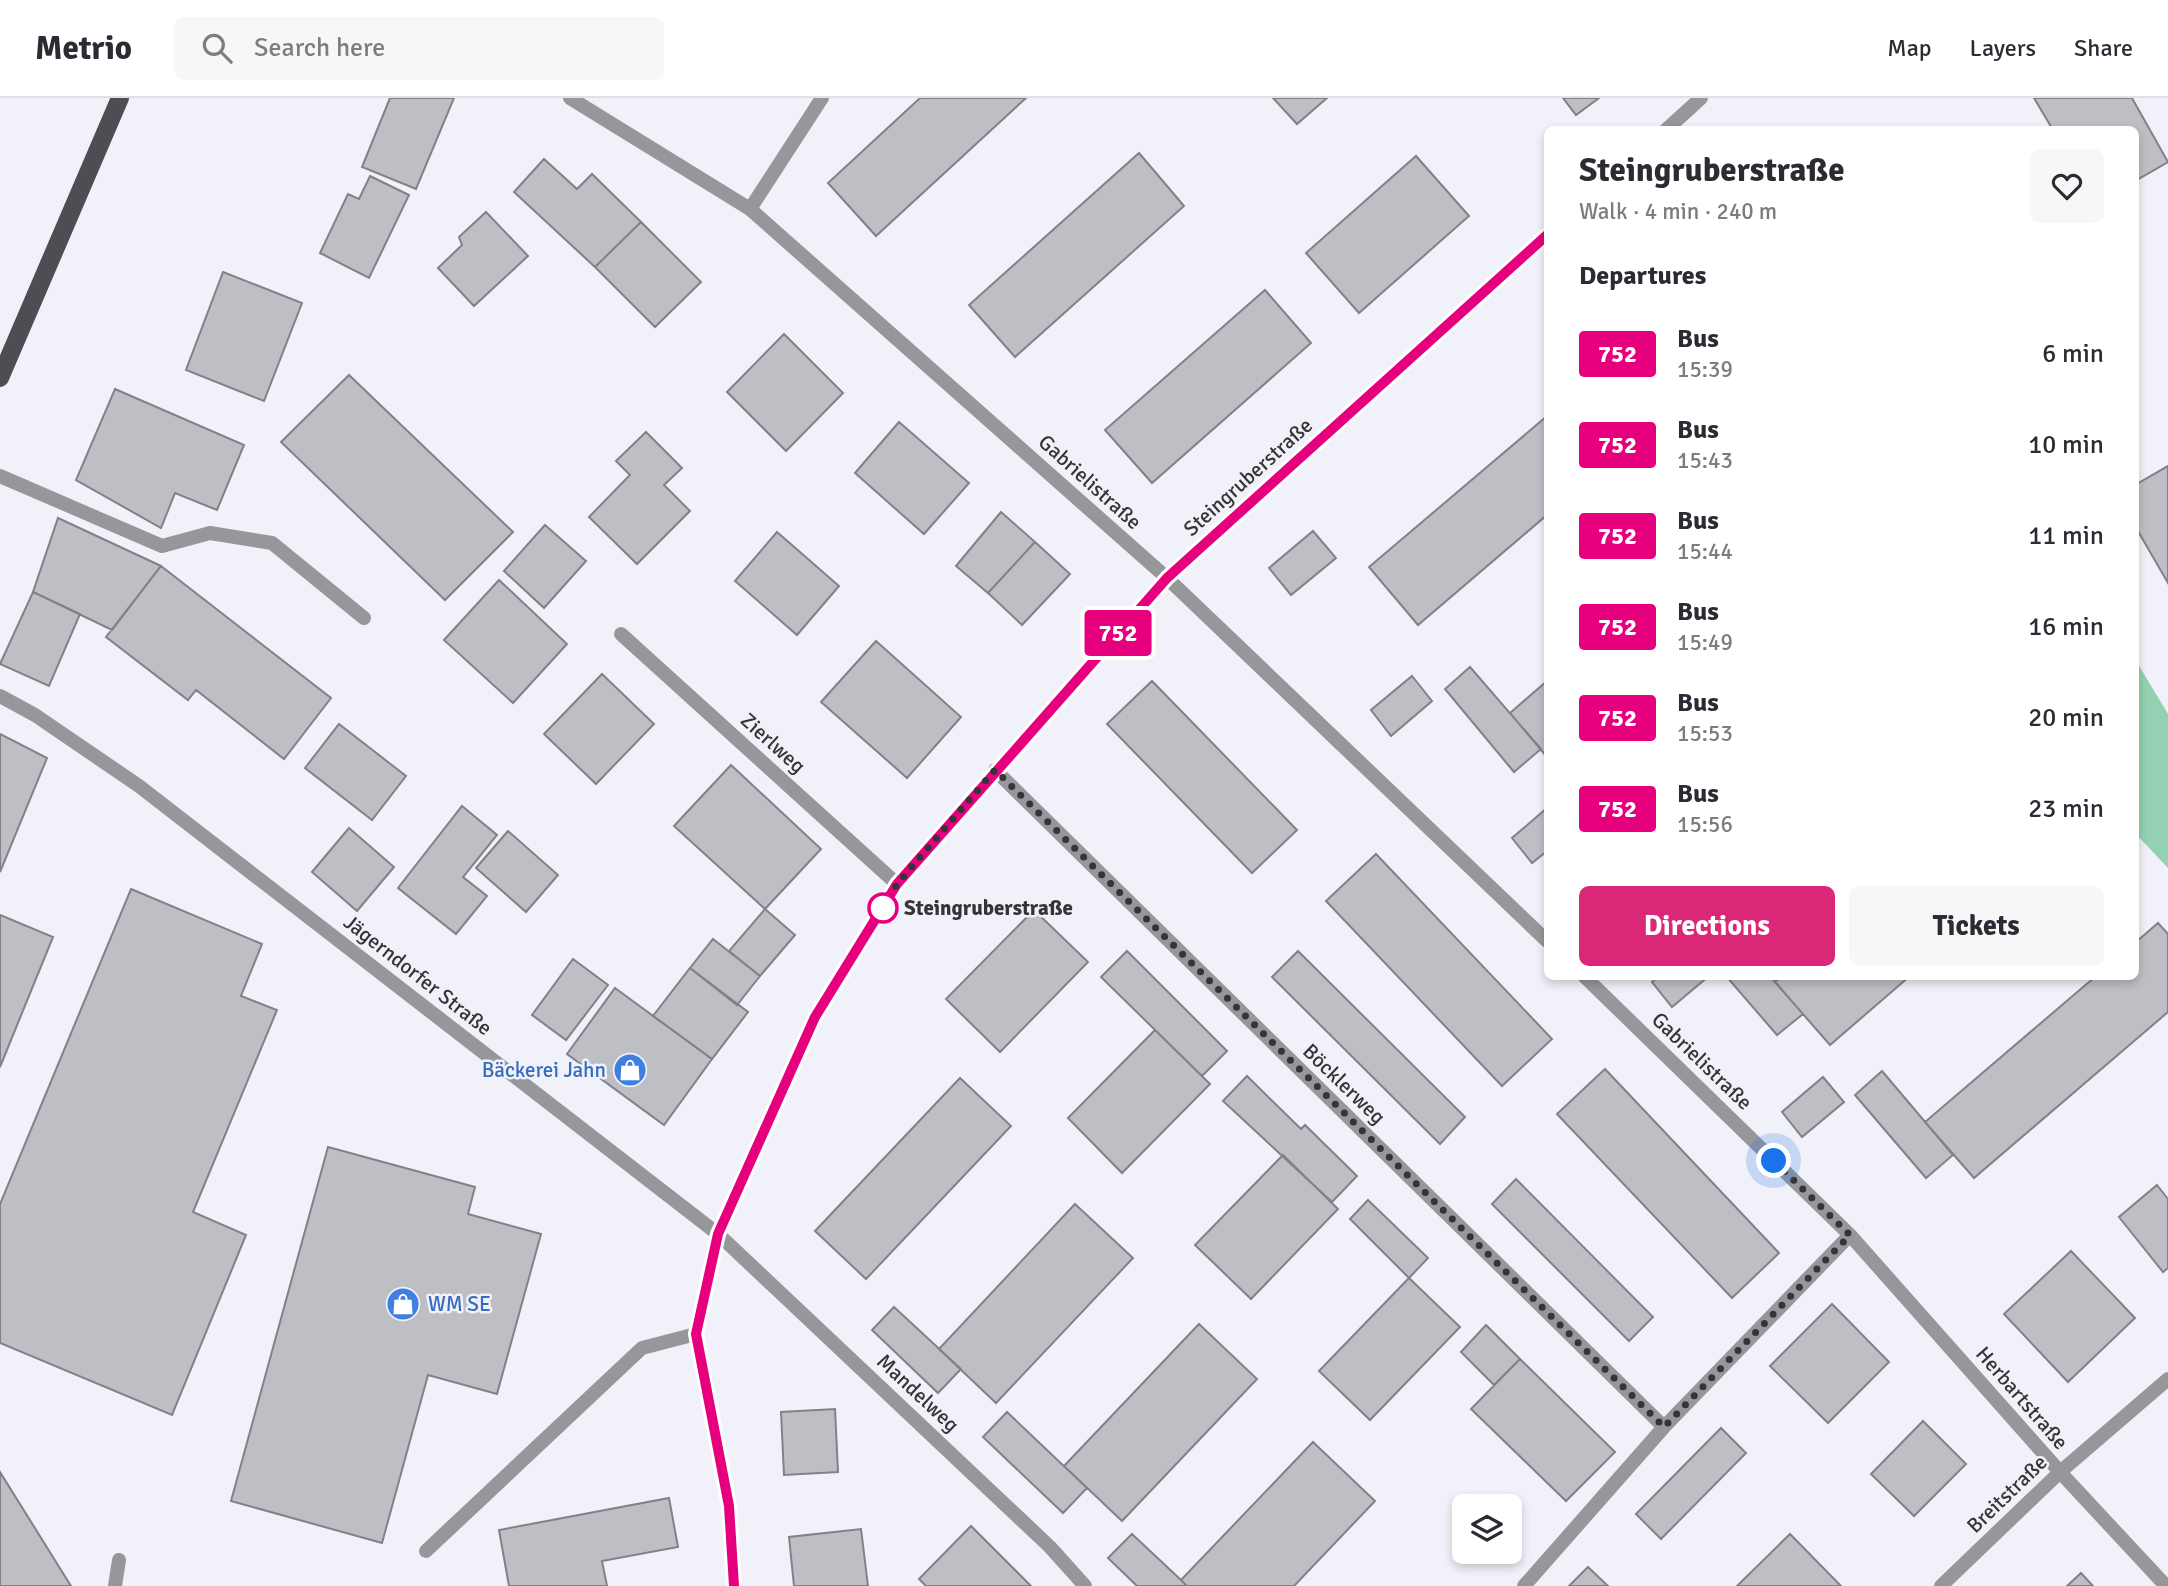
<!DOCTYPE html>
<html lang="en">
<head>
<meta charset="utf-8">
<style>
  :root { --surface:#fff; --page:#f7f7f7; --text:#2b2b33; --muted:#7c7c81; --line:#e1e1e2; --accent:#db2777 }
  body { margin:0; font-family:Signika,sans-serif; background:var(--page); color:var(--text); height:100vh; display:flex; flex-direction:column; font-size:26px; white-space:nowrap }
  * { box-sizing:border-box; margin:0 }
  p { font-size:23px; color:var(--muted) }
  .icon { flex:none; width:38px; height:38px; fill:none; stroke:currentColor; stroke-width:2; stroke-linecap:round; stroke-linejoin:round }
  .map { position:relative; flex:1; overflow:hidden }
  .sheet { position:absolute; left:1544px; top:28px; width:595px; height:854px; display:flex; flex-direction:column; background:var(--surface); border-radius:10px; box-shadow:0 4px 10px #0003 }
  .sheet>* { flex:none }
  .badge { padding:0 14px; border-radius:5px; font-size:24px; line-height:46px }
  .tools { position:absolute; left:1452px; top:1396px; display:grid; gap:14px }
  .tools a { display:grid; place-items:center; width:70px; height:70px; border-radius:10px; background:var(--surface); box-shadow:0 4px 10px #0003; font-size:35px }
  .you { position:absolute; width:35px; height:35px; margin:-18px; border:5px solid #fff; border-radius:50%; background:#1a73e8; box-shadow:0 0 0 10px #1a73e833 }
  .map>.badge { position:absolute; translate:-50% -50%; box-shadow:0 0 0 4px #fff }
  h2 { padding:0 35px; font-size:26px; line-height:63px }
  .round { display:grid; place-items:center; flex:none; width:74px; height:74px; border-radius:10px; background:var(--page) }
  .headline { display:flex; align-items:center; justify-content:space-between; height:119px; padding:0 35px }
  h1 { font-size:33px; font-weight:700; line-height:52px }
  .primary-button { display:flex; gap:14px; margin-top:auto; padding:14px 35px }
  .primary-button a { flex:1; height:80px; border-radius:10px; background:var(--accent); color:#fff; font-size:28px; font-weight:700; line-height:80px; text-align:center }
  .primary-button a+a { background:var(--page); color:var(--text) }
  ul { padding:0; list-style:none }
  li { display:flex; align-items:center; gap:21px; height:91px; padding:0 35px }
  li div { flex:1 }
  li b { display:block; font-size:26px }
  li em { font-style:normal }
  li .badge { min-width:77px; font-weight:700; text-align:center }
  header { display:flex; align-items:center; gap:42px; box-sizing:border-box; height:98px; padding:0 35px; background:var(--surface); border-bottom:2px solid var(--line) }
  header strong { font-size:33px }
  nav { display:flex; gap:38px; margin-inline-start:auto; font-size:24px }
  .search { width:490px; height:63px; background:var(--page); display:flex; align-items:center; gap:18px; box-sizing:border-box; padding:0 24px; border-radius:10px; color:var(--muted); font-size:26px }
  .map>svg:first-child { display:block }
  .green { fill:#93d1b2 }
  .building { fill:#bebec5; stroke:#818188; stroke-width:2 }
  .lines { fill:none; stroke-linecap:round; stroke-linejoin:round }
  .service { stroke:#96979a; stroke-width:14 }
  .minor { stroke:#96979a; stroke-width:14 }
  .primary { stroke:#4c4e53; stroke-width:18 }
  .line-casing { stroke:#fff; stroke-width:16 }
  .line { stroke:#e6007e; stroke-width:10 }
  .walk { stroke:#353538; stroke-width:7; stroke-dasharray:0 12.6 }
  .stop-dot { fill:#fff; stroke:#e6007e; stroke-width:3.5 }
  .labels { text-anchor:middle; stroke-width:5; stroke-linejoin:round; paint-order:stroke }
  .street-label { font-size:21px; fill:#353538; stroke:#f1f1f9 }
  .stop-label { font-size:21px; font-weight:bold; fill:#353538; stroke:#f1f1f9; text-anchor:start }
  .shop-label { font-size:21px; fill:#366cbe; stroke:#f1f1f9; text-anchor:end }
</style>
</head>
<body>
<header>
<strong>Metrio</strong>
<div class="search"><svg class="icon" aria-label="search" viewBox="0 0 24 24"><circle cx="10" cy="10" r="6"/><path d="M15 15l6 6"/></svg>Search here</div>
<nav><a>Map</a><a>Layers</a><a>Share</a></nav>
</header>
<div class="map">
<svg width="2168" height="1488" viewBox="0 0 2168 1488">
  <rect width="100%" height="100%" fill="#f1f1f9"/>
  <path class="green" d="M 2135,561 L 2168,616 L 2168,770 L 2135,735 Z"/>
  <path class="building" d="M 390,0 L 454,0 L 416,91 L 362,69 Z
    M 920,0 L 1026,0 L 876,138 L 828,85 Z
    M 1273,0 L 1327,0 L 1297,26 Z
    M 1563,0 L 1599,0 L 1576,17 Z
    M 2034,0 L 2132,0 L 2168,64 L 2135,83 L 2135,32 L 2053,32 Z
    M 1139,55 L 1184,108 L 1015,259 L 969,207 Z
    M 1416,58 L 1469,118 L 1359,215 L 1306,155 Z
    M 544,61 L 577,91 L 592,76 L 641,124 L 595,169 L 514,94 Z
    M 370,78 L 409,97 L 369,180 L 320,155 L 348,96 L 359,101 Z
    M 486,114 L 528,158 L 474,208 L 438,170 L 462,147 L 459,139 Z
    M 641,124 L 701,184 L 655,229 L 595,169 Z
    M 223,174 L 302,205 L 264,303 L 186,272 Z
    M 1265,192 L 1311,245 L 1152,385 L 1105,332 Z
    M 784,236 L 843,295 L 786,353 L 727,294 Z
    M 349,277 L 513,434 L 445,502 L 281,344 Z
    M 115,291 L 244,347 L 217,412 L 175,395 L 161,430 L 76,382 Z
    M 1547,318 L 1547,417 L 1418,527 L 1369,469 Z
    M 899,324 L 969,385 L 924,436 L 855,375 Z
    M 646,334 L 682,370 L 664,387 L 690,413 L 637,466 L 589,419 L 630,377 L 616,363 Z
    M 2168,368 L 2168,485 L 2135,428 L 2135,387 Z
    M 1001,414 L 1035,444 L 988,495 L 956,468 Z
    M 58,420 L 161,468 L 112,532 L 33,494 Z
    M 545,427 L 586,463 L 544,510 L 504,473 Z
    M 1313,433 L 1336,460 L 1291,497 L 1269,470 Z
    M 777,434 L 839,488 L 797,537 L 735,483 Z
    M 1035,444 L 1070,476 L 1022,527 L 988,495 Z
    M 161,468 L 331,600 L 284,661 L 196,592 L 188,602 L 106,539 Z
    M 499,482 L 567,546 L 513,605 L 444,542 Z
    M 33,494 L 80,516 L 49,588 L 0,566 Z
    M 876,543 L 961,619 L 907,680 L 821,604 Z
    M 1470,569 L 1541,651 L 1514,674 L 1445,591 Z
    M 602,576 L 654,626 L 596,686 L 544,636 Z
    M 1412,578 L 1432,603 L 1391,638 L 1371,612 Z
    M 1152,583 L 1297,732 L 1252,775 L 1107,626 Z
    M 1547,583 L 1547,659 L 1510,615 Z
    M 339,626 L 406,678 L 372,722 L 305,670 Z
    M 0,636 L 47,660 L 0,774 Z
    M 731,667 L 821,751 L 765,811 L 674,728 Z
    M 462,708 L 497,737 L 463,779 L 487,798 L 456,836 L 398,790 Z
    M 1547,710 L 1547,753 L 1532,765 L 1512,740 Z
    M 349,730 L 394,769 L 357,813 L 312,774 Z
    M 508,733 L 558,777 L 526,814 L 476,770 Z
    M 1376,756 L 1552,941 L 1502,988 L 1326,803 Z
    M 131,791 L 262,846 L 241,898 L 277,912 L 193,1114 L 246,1137 L 172,1317 L 0,1245 L 0,1106 Z
    M 765,811 L 795,837 L 760,878 L 729,853 Z
    M 1034,812 L 1088,864 L 1000,954 L 946,901 Z
    M 0,817 L 53,839 L 0,969 Z
    M 2158,825 L 2168,836 L 2168,914 L 1974,1080 L 1925,1024 L 2096,878 L 2135,878 L 2135,845 Z
    M 713,841 L 760,878 L 737,907 L 690,870 Z
    M 1127,853 L 1227,953 L 1202,978 L 1101,879 Z
    M 1298,853 L 1465,1019 L 1440,1046 L 1272,879 Z
    M 573,861 L 608,887 L 566,942 L 532,917 Z
    M 690,870 L 748,914 L 712,961 L 653,918 Z
    M 1658,878 L 1709,878 L 1672,909 L 1652,884 Z
    M 1726,878 L 1770,878 L 1803,916 L 1777,937 Z
    M 1781,878 L 1910,878 L 1830,947 L 1775,884 Z
    M 615,890 L 712,961 L 664,1027 L 567,956 Z
    M 1155,932 L 1210,986 L 1122,1075 L 1068,1020 Z
    M 1605,971 L 1779,1155 L 1732,1200 L 1557,1016 Z
    M 1882,973 L 1953,1057 L 1926,1080 L 1855,997 Z
    M 1247,978 L 1301,1031 L 1305,1027 L 1357,1078 L 1332,1104 L 1223,1003 Z
    M 1823,979 L 1844,1004 L 1802,1039 L 1782,1014 Z
    M 960,980 L 1011,1028 L 866,1181 L 815,1133 Z
    M 328,1049 L 475,1089 L 468,1116 L 541,1136 L 497,1296 L 428,1277 L 382,1445 L 231,1403 Z
    M 1283,1057 L 1338,1111 L 1251,1201 L 1195,1147 Z
    M 1516,1081 L 1653,1219 L 1629,1243 L 1492,1106 Z
    M 2157,1087 L 2168,1101 L 2168,1170 L 2163,1174 L 2119,1119 Z
    M 1368,1102 L 1428,1160 L 1409,1180 L 1350,1121 Z
    M 1075,1106 L 1133,1160 L 996,1305 L 939,1251 Z
    M 2071,1153 L 2135,1220 L 2068,1284 L 2004,1216 Z
    M 1409,1180 L 1460,1229 L 1370,1322 L 1319,1273 Z
    M 1832,1206 L 1889,1264 L 1828,1325 L 1770,1268 Z
    M 894,1209 L 961,1271 L 938,1295 L 872,1232 Z
    M 1199,1226 L 1257,1281 L 1122,1423 L 1064,1368 Z
    M 1486,1227 L 1520,1261 L 1494,1287 L 1461,1254 Z
    M 1520,1261 L 1615,1354 L 1566,1403 L 1471,1311 Z
    M 835,1311 L 838,1374 L 784,1377 L 781,1314 Z
    M 1007,1314 L 1087,1390 L 1063,1415 L 983,1339 Z
    M 1923,1323 L 1966,1366 L 1914,1418 L 1871,1376 Z
    M 1721,1330 L 1746,1355 L 1661,1441 L 1636,1416 Z
    M 1313,1344 L 1375,1403 L 1294,1488 L 1187,1488 L 1181,1482 Z
    M 0,1374 L 71,1488 L 0,1488 Z
    M 669,1400 L 678,1449 L 602,1463 L 607,1488 L 509,1488 L 499,1432 Z
    M 971,1428 L 1031,1488 L 926,1488 L 919,1481 Z
    M 861,1431 L 868,1488 L 794,1488 L 789,1439 Z
    M 1132,1436 L 1181,1482 L 1187,1488 L 1137,1488 L 1108,1460 Z
    M 1790,1436 L 1841,1488 L 1737,1488 Z
    M 1588,1469 L 1608,1488 L 1569,1488 Z
    M 2081,1475 L 2093,1488 L 2067,1488 Z"/>
  <g class="lines">
    <path class="service" d="M 0,378 L 162,448 L 210,435 L 272,445 L 364,520
      M 621,536 L 897,786
      M 426,1453 L 642,1250 L 696,1236
      M 115,1488 L 119,1462"/>
    <path class="minor" d="M 570,0 L 750,111 L 1167,480 L 1547,843
      M 1666,32 L 1701,0
      M 750,111 L 822,0
      M 0,598 L 35,617 L 139,688 L 718,1136 L 1050,1449 L 1085,1488
      M 995,672 L 1664,1329 L 1850,1137
      M 1584,878 L 1850,1137 L 2060,1374 L 2166,1488
      M 734,1488 L 729,1407 L 696,1236 L 718,1136 L 815,919 L 897,786 L 1167,480 L 1547,137
      M 1524,1488 L 1664,1329
      M 1941,1488 L 2060,1374 L 2168,1281"/>
    <path class="primary" d="M 0,280 L 120,0"/>
  </g>
  <g class="lines">
    <defs>
      <path id="line" d="M 734,1488 L 729,1408 L 696,1236 L 718,1136 L 815,919 L 897,786 L 1167,480 L 1547,137"/>
    </defs>
    <use href="#line" class="line-casing"/>
    <use href="#line" class="line"/>
    <path class="walk" d="M 883,810 L 897,786 L 995,672 L 1664,1329 L 1850,1137 L 1774,1063"/>
  </g>
  <defs>
    <symbol id="shop-disc" viewBox="-11 -11 22 22"><circle r="9.5" fill="#3f7fe0" stroke="#f1f1f9"/><path d="M-5-2.5h2.3a2.7 3.5 0 0 1 5.4 0H5L5.5 6h-11ZM-1.5-2.5h3a1.5 2.3 0 0 0-3 0Z" fill="#fff"/></symbol>
  </defs>
  <g fill-rule="evenodd">
    <use href="#shop-disc" x="611" y="953" width="38" height="38"/>
    <use href="#shop-disc" x="384" y="1187" width="38" height="38"/>
  </g>
  <circle class="stop-dot" cx="883" cy="810" r="14"/>
  <g class="labels">
    <g class="street-label">
      <text transform="translate(1248 379) rotate(-42)" y="7">Steingruberstraße</text>
      <text transform="translate(1090 384) rotate(42)" y="7">Gabrielistraße</text>
      <text transform="translate(773 645) rotate(42)" y="7">Zierlweg</text>
      <text transform="translate(418 877) rotate(38)" y="7">Jägerndorfer Straße</text>
      <text transform="translate(1702 963) rotate(44)" y="7">Gabrielistraße</text>
      <text transform="translate(1344 986) rotate(44)" y="7">Böcklerweg</text>
      <text transform="translate(918 1295) rotate(43)" y="7">Mandelweg</text>
      <text transform="translate(2022 1300) rotate(49)" y="7">Herbartstraße</text>
      <text transform="translate(2007 1396) rotate(-44)" y="7">Breitstraße</text>
    </g>
    <g class="stop-label">
      <text x="904" y="817">Steingruberstraße</text>
    </g>
    <g class="shop-label">
      <text x="606" y="979">Bäckerei Jahn</text>
      <text x="428" y="1213" text-anchor="start">WM SE</text>
    </g>
  </g>
</svg>
<div class="tools">
<a><svg class="icon" aria-label="layers" viewBox="0 0 24 24"><path d="M12 4l9 5-9 5-9-5zM3 14l9 5 9-5"/></svg></a>
</div>
<div class="you" style="left:1774px;top:1063px"></div>
<b class="badge" style="left:1118px;top:535px;background:#e6007e;color:#fff">752</b>
<section class="sheet">
<div class="headline"><div><h1>Steingruberstraße</h1><p>Walk · 4 min · 240 m</p></div><a class="round"><svg class="icon" aria-label="heart" viewBox="0 0 24 24"><path d="M12 20l-8-8c-3-5 5-10 8-4 3-6 11-1 8 4z"/></svg></a></div>
<h2>Departures</h2>
<ul>
<li><span class="badge" style="background:#e6007e;color:#fff">752</span><div><b>Bus</b><p>15:39</p></div><em>6 min</em></li>
<li><span class="badge" style="background:#e6007e;color:#fff">752</span><div><b>Bus</b><p>15:43</p></div><em>10 min</em></li>
<li><span class="badge" style="background:#e6007e;color:#fff">752</span><div><b>Bus</b><p>15:44</p></div><em>11 min</em></li>
<li><span class="badge" style="background:#e6007e;color:#fff">752</span><div><b>Bus</b><p>15:49</p></div><em>16 min</em></li>
<li><span class="badge" style="background:#e6007e;color:#fff">752</span><div><b>Bus</b><p>15:53</p></div><em>20 min</em></li>
<li><span class="badge" style="background:#e6007e;color:#fff">752</span><div><b>Bus</b><p>15:56</p></div><em>23 min</em></li>
</ul>
<div class="primary-button"><a>Directions</a><a>Tickets</a></div>
</section>
</div>
</body>
</html>
